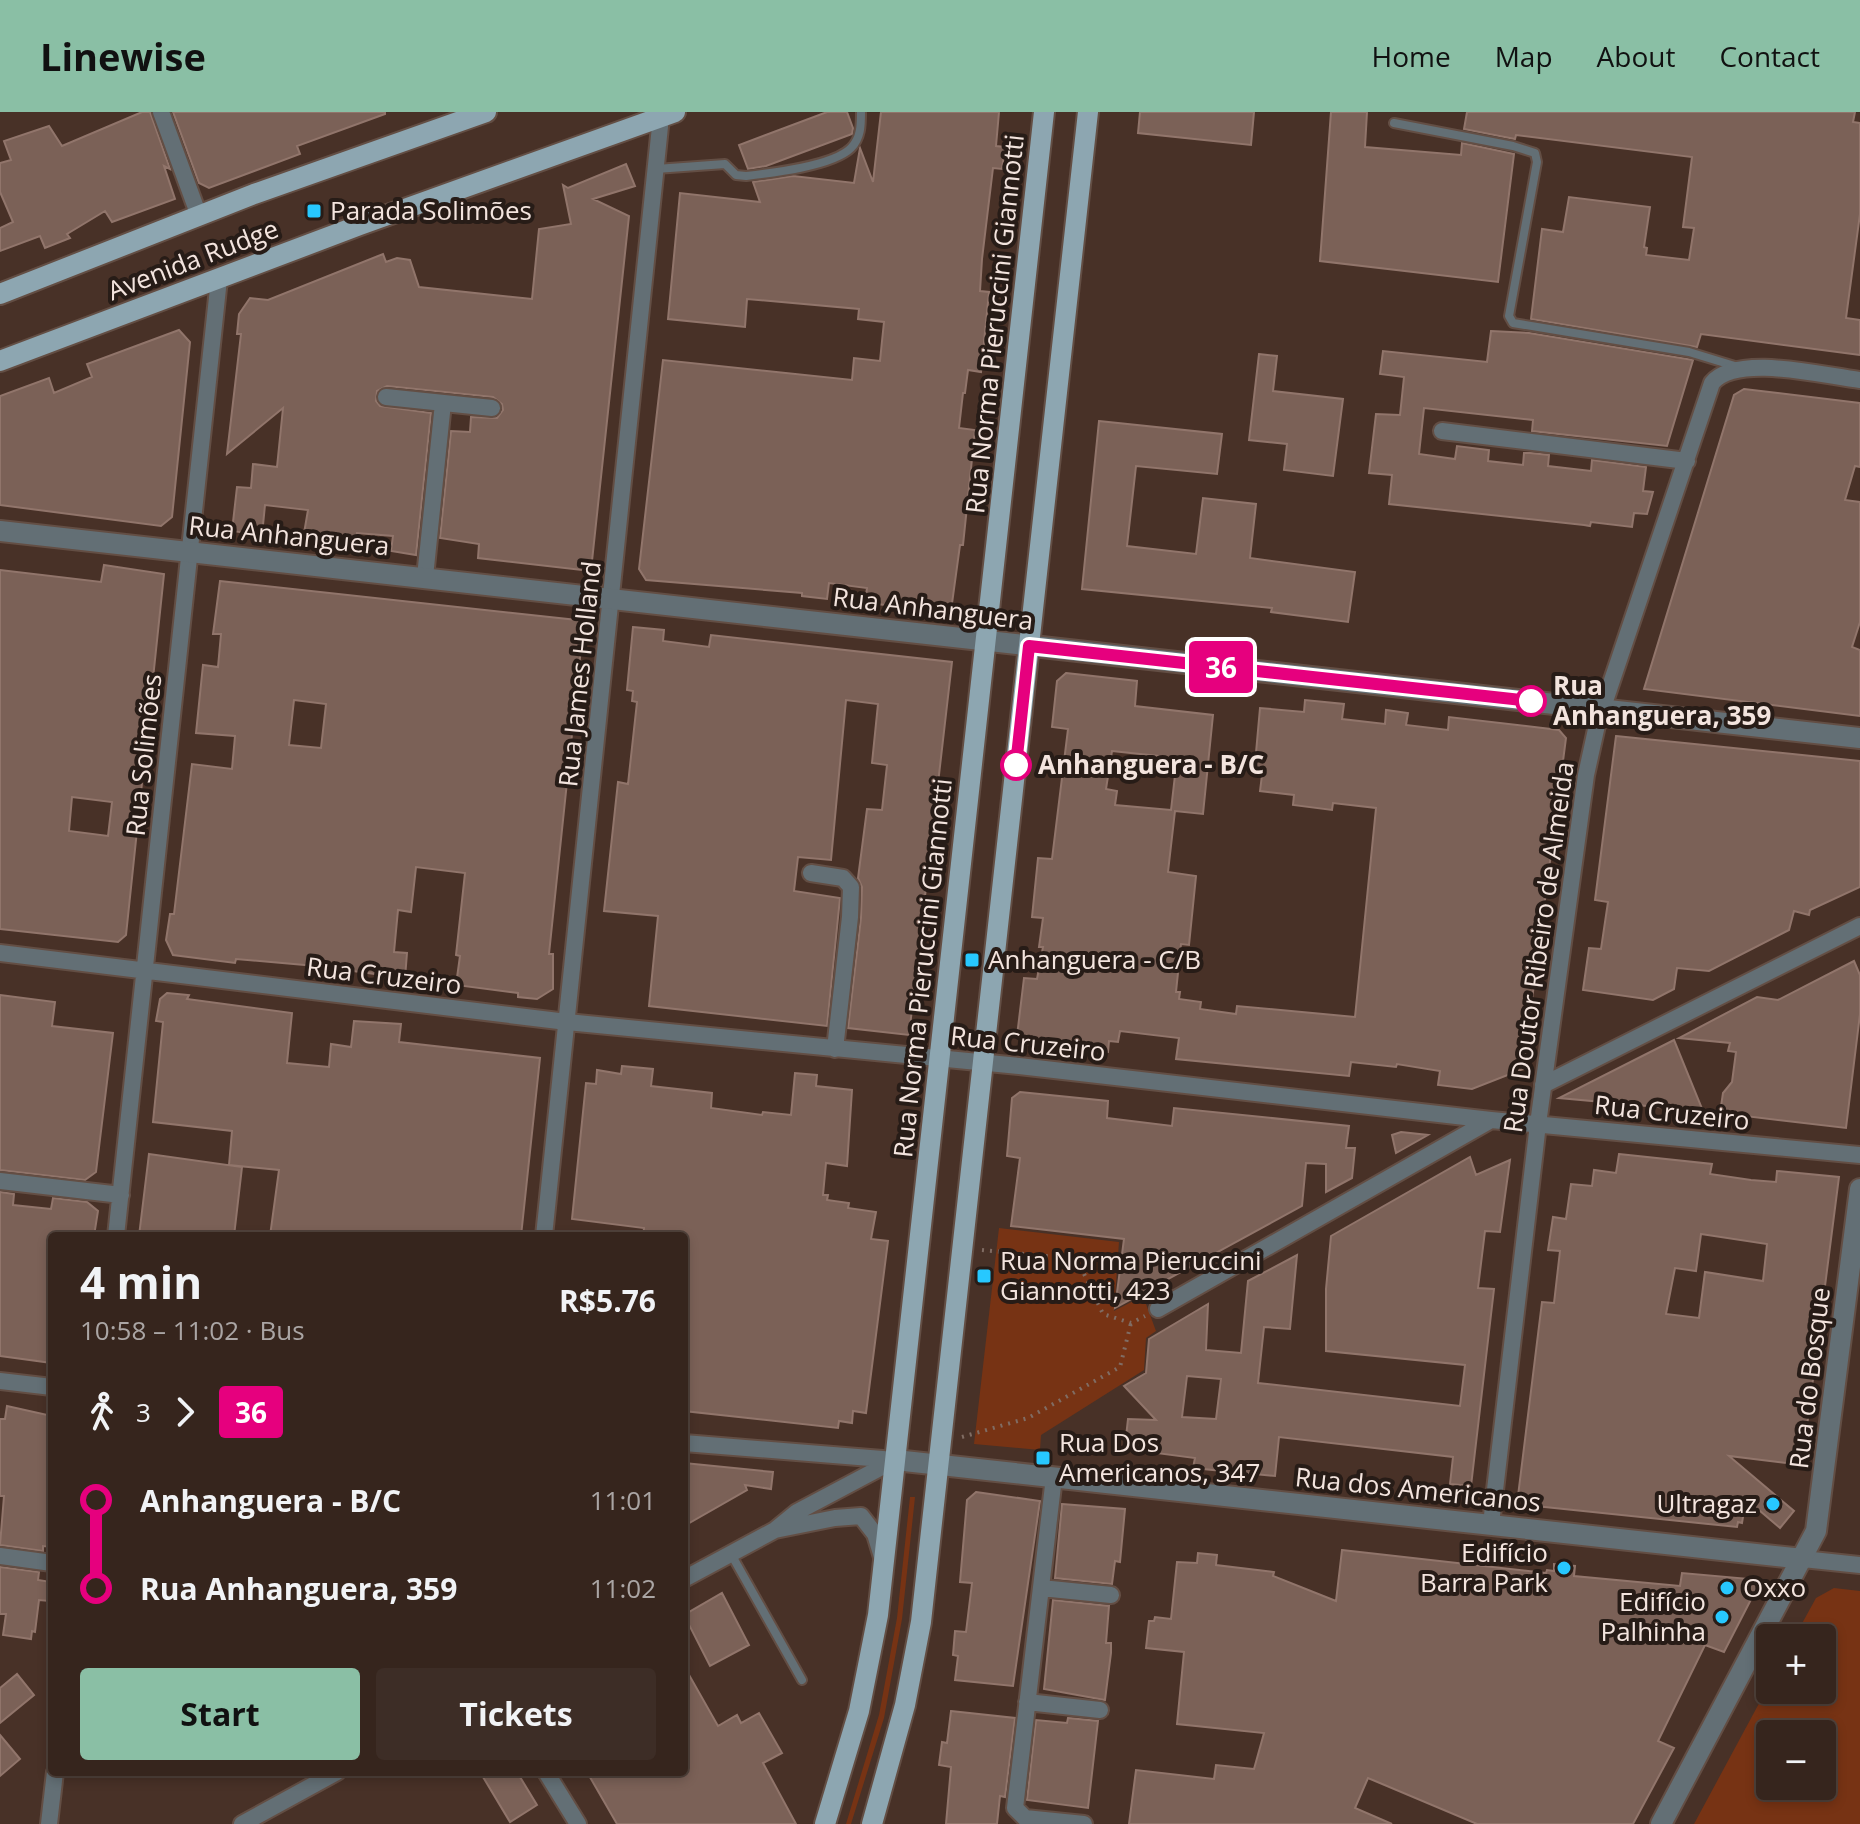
<!DOCTYPE html>
<html lang="en">
<head>
<meta charset="utf-8">
<style>
  :root { --surface:#36251d; --page:#3d2d26; --text:#f1f3f6; --muted:#aaa5a4; --line:#50423b; --accent:#8abfa5 }
  body { margin:0; font-family:"Open Sans",sans-serif; background:var(--page); color:var(--text); height:100vh; display:flex; flex-direction:column; font-size:30px; white-space:nowrap }
  * { box-sizing:border-box; margin:0 }
  p { font-size:26px; color:var(--muted) }
  .icon { flex:none; width:44px; height:44px; fill:none; stroke:currentColor; stroke-width:2; stroke-linecap:round; stroke-linejoin:round }
  .map { position:relative; flex:1; overflow:hidden }
  .panel { position:absolute; left:48px; top:1120px; width:640px; height:544px; display:flex; flex-direction:column; background:var(--surface); border-radius:8px; box-shadow:0 4px 12px #0003,0 0 0 2px var(--line) }
  .panel>* { flex:none }
  .badge { padding:0 16px; border-radius:6px; font-size:28px; line-height:52px }
  .controls { position:absolute; left:1756px; top:1512px; display:grid; gap:16px }
  .controls a { display:grid; place-items:center; width:80px; height:80px; border-radius:8px; background:var(--surface); box-shadow:0 4px 12px #0003,0 0 0 2px var(--line); font-size:40px }
  .map>.badge { position:absolute; translate:-50% -50%; box-shadow:0 0 0 4px #fff }
  .legs { display:flex; align-items:center; gap:12px; height:88px; padding:0 32px; font-size:26px }
  .legs p { margin-inline-start:auto }
  .head { display:flex; align-items:center; justify-content:space-between; height:136px; padding:0 32px }
  h1 { font-size:44px; font-weight:700; line-height:60px }
  .action { display:flex; gap:16px; margin-top:auto; padding:16px 32px }
  .action a { flex:1; height:92px; border-radius:8px; background:var(--accent); color:#111; font-size:32px; font-weight:700; line-height:92px; text-align:center }
  .action a+a { background:var(--page); color:var(--text) }
  ul { padding:0 32px; list-style:none }
  li { display:flex; align-items:center; gap:28px; height:88px; font-size:30px }
  li i { display:grid; place-items:center; width:12px; height:100%; margin:0 10px; background:currentColor }
  li i::after { content:''; width:20px; height:20px; margin:-10px; border:6px solid; border-radius:50%; background:var(--surface) }
  li p { margin-inline-start:auto }
  li:first-child i { background:linear-gradient(#0000 50%,currentColor 0) }
  li:last-child i { background:linear-gradient(currentColor 50%,#0000 0) }
  header { display:flex; align-items:center; gap:48px; box-sizing:border-box; height:112px; padding:0 40px; background:var(--accent); color:#111 }
  header strong { font-size:38px }
  nav { display:flex; gap:44px; margin-inline-start:auto; font-size:28px }
  .map>svg:first-child { display:block }
  .green { fill:#773314; fill-rule:evenodd }
  .building { fill:#7b6157; stroke:#91756b; stroke-width:2; fill-rule:evenodd }
  .lines { fill:none; stroke-linecap:round; stroke-linejoin:round }
  .service-casing { stroke:#634e44; stroke-width:12 }
  .minor-casing { stroke:#634e44; stroke-width:20 }
  .tertiary-casing { stroke:#634e44; stroke-width:24 }
  .primary-casing { stroke:#634e44; stroke-width:24 }
  .path { stroke:#806c63; stroke-width:4; stroke-dasharray:2 6; stroke-linecap:butt }
  .service { stroke:#636f75; stroke-width:8 }
  .minor { stroke:#636f75; stroke-width:16 }
  .tertiary { stroke:#636f75; stroke-width:20 }
  .primary { stroke:#8da6b1; stroke-width:20 }
  .line-1-casing { stroke:#fff; stroke-width:18 }
  .line-1 { stroke:#e6007e; stroke-width:12 }
  .poi-dot { fill:#27c8ff; stroke:#271c17; stroke-width:3 }
  .stop-1-dot { fill:#fff; stroke:#e6007e; stroke-width:4 }
  .labels { text-anchor:middle; stroke-width:8; stroke-linejoin:round; paint-order:stroke }
  .poi-label { font-size:26px; fill:#f3e4de; stroke:#271c17; text-anchor:start }
  .street-label { font-size:26px; fill:#f3e4de; stroke:#271c17 }
  .stop-label { font-size:26px; font-weight:bold; fill:#f3e4de; stroke:#271c17; text-anchor:start }
</style>
</head>
<body>
<header>
<strong>Linewise</strong>
<nav><a>Home</a><a>Map</a><a>About</a><a>Contact</a></nav>
</header>
<div class="map">
<svg width="1860" height="1712" viewBox="0 0 1860 1712">
  <rect width="100%" height="100%" fill="#483127"/>
  <path class="green" d="M 999,1116 L 1119,1130 L 1114,1199 L 1143,1184 L 1156,1219 L 1146,1226 L 1144,1258 L 1041,1323 L 1040,1338 L 974,1332 Z
    M 910,1385 L 915,1385 L 902,1507 L 884,1606 L 851,1712 L 846,1712 L 879,1603 L 897,1506 Z
    M 1834,1476 L 1860,1479 L 1860,1712 L 1694,1712 L 1770,1571 L 1770,1578 L 1822,1578 L 1822,1526 L 1794,1526 L 1816,1486 ZM 1770,1622 L 1822,1622 L 1822,1674 L 1770,1674 Z"/>
  <path class="building" d="M 142,0 L 150,0 L 170,57 L 164,54 L 175,87 L 112,110 L 105,99 L 67,122 L 70,126 L 45,136 L 40,124 L 0,139 L 0,116 L 13,110 L 0,80 L 0,51 L 11,48 L 4,29 L 49,14 L 62,34 Z
    M 173,0 L 385,0 L 385,2 L 297,34 L 300,42 L 209,76 L 199,71 Z
    M 827,0 L 847,0 L 853,16 L 852,22 L 766,54 L 748,57 L 739,33 Z
    M 881,0 L 999,0 L 996,34 L 1005,35 L 1002,57 L 993,56 L 982,147 L 980,179 L 989,180 L 981,260 L 968,258 L 965,281 L 963,281 L 959,316 L 975,318 L 963,433 L 960,433 L 951,499 L 865,491 L 867,476 L 829,471 L 827,487 L 802,484 L 802,481 L 646,468 L 639,457 L 663,248 L 852,268 L 854,246 L 880,249 L 882,229 L 884,210 L 858,207 L 859,197 L 747,187 L 745,215 L 668,207 L 680,81 L 760,90 L 753,70 L 793,64 L 854,71 L 860,36 L 873,70 Z
    M 1140,0 L 1254,0 L 1251,33 L 1138,21 Z
    M 1331,0 L 1367,0 L 1365,35 L 1461,43 L 1462,31 L 1514,42 L 1498,170 L 1320,149 Z
    M 1467,0 L 1855,0 L 1853,10 L 1860,11 L 1860,102 L 1846,206 L 1860,208 L 1860,243 L 1701,222 L 1697,235 L 1531,207 L 1542,117 L 1563,120 L 1569,85 L 1650,95 L 1644,135 L 1647,136 L 1646,143 L 1689,148 L 1694,116 L 1683,115 L 1692,45 L 1516,23 L 1515,27 L 1464,17 Z
    M 626,52 L 635,74 L 593,87 L 629,104 L 592,449 L 582,458 L 478,446 L 479,432 L 440,426 L 451,319 L 470,320 L 471,305 L 497,306 L 503,298 L 502,292 L 493,285 L 387,274 L 377,279 L 376,289 L 380,294 L 431,301 L 416,443 L 391,439 L 393,424 L 357,421 L 356,431 L 303,427 L 308,398 L 265,393 L 262,423 L 232,419 L 237,375 L 251,376 L 253,352 L 277,355 L 283,296 L 227,342 L 241,222 L 237,222 L 239,202 L 250,186 L 268,188 L 383,142 L 386,150 L 397,146 L 410,148 L 419,175 L 532,187 L 539,117 L 571,112 L 563,73 L 568,76 Z
    M 179,218 L 190,230 L 172,405 L 161,414 L 0,393 L 0,284 L 49,266 L 54,281 L 92,265 L 87,252 Z
    M 1491,219 L 1529,221 L 1693,248 L 1667,334 L 1532,319 L 1533,308 L 1424,296 L 1419,342 L 1455,347 L 1457,334 L 1489,338 L 1488,349 L 1523,353 L 1524,341 L 1530,341 L 1549,343 L 1548,354 L 1591,359 L 1592,348 L 1646,355 L 1643,379 L 1653,380 L 1647,402 L 1634,401 L 1632,415 L 1591,410 L 1590,414 L 1584,413 L 1389,392 L 1392,363 L 1369,361 L 1376,302 L 1400,303 L 1404,265 L 1380,262 L 1383,239 L 1487,250 Z
    M 1259,242 L 1277,244 L 1273,279 L 1343,287 L 1333,364 L 1284,358 L 1287,332 L 1249,328 Z
    M 1744,277 L 1860,291 L 1860,355 L 1855,354 L 1845,388 L 1860,390 L 1860,510 L 1852,535 L 1860,538 L 1860,604 L 1644,577 L 1734,283 Z
    M 1099,309 L 1222,322 L 1217,362 L 1136,354 L 1127,434 L 1196,442 L 1203,386 L 1256,392 L 1250,446 L 1355,460 L 1348,510 L 1271,500 L 1272,496 L 1082,477 Z
    M 104,453 L 164,462 L 126,823 L 118,830 L 0,817 L 0,458 L 101,470 ZM 72,685 L 112,690 L 108,724 L 69,719 Z
    M 220,469 L 577,508 L 583,517 L 549,842 L 553,842 L 553,877 L 537,887 L 518,885 L 518,881 L 456,873 L 460,844 L 456,843 L 465,761 L 416,755 L 411,800 L 398,798 L 394,840 L 407,841 L 405,866 L 316,854 L 236,847 L 235,851 L 173,843 L 166,828 L 170,802 L 174,802 L 192,652 L 232,657 L 235,624 L 196,621 L 203,553 L 218,555 L 221,522 L 213,522 ZM 294,588 L 326,592 L 321,636 L 289,633 Z
    M 633,515 L 664,518 L 663,529 L 709,535 L 711,523 L 952,550 L 909,923 L 848,916 L 861,806 L 862,775 L 858,766 L 867,697 L 882,698 L 887,653 L 872,651 L 878,592 L 846,588 L 831,748 L 798,745 L 794,779 L 840,786 L 827,914 L 649,894 L 658,804 L 604,799 L 618,670 L 628,672 L 637,590 L 632,589 L 633,579 L 627,578 Z
    M 1066,561 L 1137,569 L 1135,594 L 1213,603 L 1203,702 L 1175,699 L 1168,760 L 1196,764 L 1189,833 L 1181,832 L 1176,880 L 1180,880 L 1179,887 L 1201,890 L 1200,897 L 1236,902 L 1237,894 L 1355,905 L 1376,696 L 1333,691 L 1332,698 L 1293,693 L 1294,683 L 1260,679 L 1262,663 L 1254,663 L 1260,596 L 1304,600 L 1305,588 L 1344,592 L 1342,607 L 1385,612 L 1386,598 L 1408,601 L 1406,613 L 1448,618 L 1449,605 L 1559,618 L 1566,626 L 1523,957 L 1472,977 L 1438,973 L 1440,959 L 1397,952 L 1396,955 L 1351,950 L 1349,964 L 1176,947 L 1179,926 L 1120,919 L 1118,930 L 1109,929 L 1108,940 L 1023,932 L 1017,924 L 1024,866 L 1037,867 L 1043,835 L 1039,835 L 1043,806 L 1032,805 L 1038,746 L 1052,747 L 1068,617 L 1052,615 L 1057,569 ZM 1112,639 L 1177,646 L 1171,698 L 1115,693 L 1117,679 L 1106,677 Z
    M 1616,624 L 1860,649 L 1860,775 L 1810,798 L 1809,803 L 1794,799 L 1789,818 L 1709,859 L 1677,856 L 1674,877 L 1653,888 L 1583,878 L 1589,836 L 1601,837 L 1608,790 L 1595,788 Z
    M 1854,849 L 1860,863 L 1860,902 L 1846,1016 L 1720,1001 L 1723,981 L 1732,970 L 1736,940 L 1728,939 L 1730,931 L 1679,926 L 1757,885 L 1778,888 Z
    M 167,881 L 189,883 L 187,887 L 292,901 L 287,951 L 329,955 L 331,932 L 351,935 L 354,909 L 401,912 L 399,930 L 540,946 L 521,1124 L 270,1124 L 279,1058 L 229,1053 L 232,1019 L 153,1010 L 163,910 L 156,909 L 160,887 Z
    M 0,883 L 55,890 L 52,914 L 113,921 L 96,1060 L 85,1068 L 0,1058 Z
    M 1674,928 L 1703,999 L 1559,986 Z
    M 622,954 L 653,957 L 651,974 L 712,981 L 711,996 L 762,1003 L 763,1000 L 791,1003 L 795,961 L 817,963 L 816,974 L 852,978 L 847,1054 L 826,1051 L 823,1083 L 828,1083 L 827,1088 L 849,1091 L 848,1096 L 876,1100 L 871,1127 L 888,1129 L 866,1301 L 853,1299 L 852,1311 L 839,1309 L 838,1316 L 684,1299 L 684,1124 L 643,1124 L 644,1116 L 572,1107 L 586,971 L 596,972 L 597,958 L 621,962 Z
    M 1020,980 L 1108,989 L 1107,1006 L 1172,1014 L 1174,996 L 1349,1014 L 1346,1036 L 1355,1036 L 1352,1066 L 1326,1080 L 1326,1052 L 1306,1051 L 1302,1094 L 1115,1196 L 1124,1127 L 1011,1114 L 1020,1046 L 1007,1044 L 1012,986 Z
    M 1401,1020 L 1428,1023 L 1396,1041 L 1392,1023 Z
    M 149,1042 L 242,1055 L 234,1124 L 139,1124 Z
    M 1619,1042 L 1712,1052 L 1710,1062 L 1751,1068 L 1776,1070 L 1777,1059 L 1839,1065 L 1802,1353 L 1729,1344 L 1794,1399 L 1780,1416 L 1746,1387 L 1742,1411 L 1738,1410 L 1737,1415 L 1535,1394 L 1524,1392 L 1518,1384 L 1542,1190 L 1554,1191 L 1560,1139 L 1548,1138 L 1553,1105 L 1566,1107 L 1571,1072 L 1592,1074 L 1594,1058 L 1616,1061 ZM 1701,1122 L 1767,1132 L 1763,1169 L 1705,1160 L 1699,1206 L 1666,1202 L 1675,1156 L 1696,1159 Z
    M 1470,1045 L 1476,1063 L 1510,1048 L 1500,1120 L 1485,1119 L 1478,1176 L 1494,1177 L 1471,1374 L 1450,1372 L 1453,1345 L 1279,1325 L 1275,1364 L 1193,1356 L 1195,1346 L 1141,1339 L 1142,1326 L 1126,1325 L 1128,1307 L 1156,1308 L 1124,1274 L 1146,1261 L 1149,1227 L 1208,1192 L 1206,1238 L 1241,1241 L 1248,1169 L 1297,1143 L 1290,1217 L 1264,1215 L 1258,1271 L 1460,1294 L 1465,1253 L 1326,1239 L 1326,1177 L 1331,1124 ZM 1187,1264 L 1221,1267 L 1216,1307 L 1182,1305 Z
    M 0,1080 L 14,1082 L 13,1093 L 51,1097 L 53,1086 L 87,1090 L 98,1099 L 94,1124 L 52,1124 L 52,1251 L 0,1244 Z
    M 7,1294 L 52,1304 L 52,1435 L 43,1434 L 43,1439 L 0,1433 L 4,1384 L 0,1384 L 0,1307 L 5,1307 Z
    M 684,1351 L 773,1360 L 771,1377 L 745,1373 L 747,1378 L 684,1414 Z
    M 976,1380 L 1040,1389 L 1013,1574 L 955,1568 L 958,1544 L 953,1543 L 955,1519 L 966,1520 L 972,1471 L 960,1470 L 967,1388 Z
    M 1062,1392 L 1125,1397 L 1120,1450 L 1115,1449 L 1112,1472 L 1055,1466 Z
    M 1342,1438 L 1546,1461 L 1547,1458 L 1554,1459 L 1554,1452 L 1575,1454 L 1574,1464 L 1680,1474 L 1682,1461 L 1761,1468 L 1724,1540 L 1705,1533 L 1658,1629 L 1674,1636 L 1633,1712 L 1477,1712 L 1368,1666 L 1355,1696 L 1392,1712 L 1129,1712 L 1136,1658 L 1214,1667 L 1216,1653 L 1254,1657 L 1264,1621 L 1177,1612 L 1184,1540 L 1146,1536 L 1149,1509 L 1154,1509 L 1155,1505 L 1171,1507 L 1177,1450 L 1197,1451 L 1198,1441 L 1217,1443 L 1216,1453 L 1274,1460 L 1273,1464 L 1336,1489 Z
    M 0,1455 L 39,1460 L 38,1468 L 51,1470 L 49,1489 L 39,1488 L 35,1520 L 32,1519 L 31,1527 L 3,1523 L 6,1502 L 0,1502 Z
    M 722,1481 L 749,1533 L 710,1554 L 684,1503 Z
    M 1053,1488 L 1109,1494 L 1106,1531 L 1111,1531 L 1111,1541 L 1105,1588 L 1044,1577 Z
    M 684,1554 L 718,1614 L 737,1603 L 741,1611 L 759,1601 L 782,1641 L 763,1651 L 796,1712 L 617,1712 L 587,1660 L 684,1660 Z
    M 17,1562 L 34,1583 L 0,1611 L 0,1576 Z
    M 951,1599 L 1015,1606 L 1005,1685 L 1000,1684 L 997,1712 L 946,1712 L 951,1655 L 939,1653 L 942,1630 L 947,1631 Z
    M 1068,1606 L 1098,1609 L 1088,1696 L 1027,1688 L 1036,1608 L 1067,1611 Z
    M 0,1623 L 20,1647 L 0,1664 Z
    M 480,1660 L 517,1660 L 537,1693 L 510,1710 Z"/>
  <g class="lines">
    <defs>
      <path id="service" d="M 1394,11 L 1513,34 L 1535,41 L 1537,50 L 1509,204 L 1513,211 L 1689,240 L 1738,255
        M 656,57 L 725,52 L 736,63 L 746,64 C 772,61 833,54 851,36 C 861,26 861,13 861,0
        M 731,1442 L 802,1568"/>
      <path id="minor" d="M 161,0 L 199,104
        M 386,285 L 492,296
        M 1442,319 L 1687,349
        M 425,465 L 443,291
        M 811,761 L 843,766 L 851,775 L 850,805 L 835,937
        M 0,841 L 567,910 L 1019,954 L 1491,1008 L 1860,1043
        M 1543,973 L 1860,814
        M 0,1069 L 121,1083
        M 116,1124 L 219,167
        M 544,1124 L 661,5
        M 1158,1197 L 1491,1008
        M 0,1269 L 52,1275
        M 684,1331 L 895,1348
        M 1054,1365 L 1015,1696 L 1025,1706 L 1084,1712
        M 1491,1412 L 1538,1012 L 1586,663 L 1597,613 L 1712,271 C 1737,241 1824,264 1860,268
        M 775,1418 L 835,1406 L 861,1404 L 875,1422 L 882,1445
        M 0,1444 L 52,1451
        M 1803,1447 L 1860,1453
        M 684,1467 L 775,1418 L 797,1400 L 895,1348
        M 1041,1476 L 1111,1483
        M 1027,1590 L 1100,1598
        M 546,1660 L 578,1712
        M 49,1712 L 55,1660
        M 242,1712 L 337,1660"/>
      <path id="tertiary" d="M 0,419 L 1860,626
        M 895,1348 L 1803,1447
        M 1661,1712 L 1816,1419 L 1860,1077"/>
      <path id="primary" d="M 0,182 L 254,82 L 486,0
        M 0,249 L 360,113 L 675,0
        M 825,1712 L 859,1599 L 878,1503 L 1044,0
        M 872,1712 L 905,1593 L 921,1510 L 1088,0"/>
    </defs>
    <use href="#service" class="service-casing"/>
    <use href="#minor" class="minor-casing"/>
    <use href="#tertiary" class="tertiary-casing"/>
    <use href="#primary" class="primary-casing"/>
    <path class="path" d="M 982,1138 L 1077,1147 L 1103,1202 L 1131,1211 L 1145,1204
      M 962,1325 L 1028,1306 L 1120,1255 L 1131,1211"/>
    <use href="#service" class="service"/>
    <use href="#minor" class="minor"/>
    <use href="#tertiary" class="tertiary"/>
    <use href="#primary" class="primary"/>
  </g>
  <g class="lines">
    <defs>
      <path id="line-1" d="M 1016,653 L 1029,534 L 1531,589"/>
    </defs>
    <use href="#line-1" class="line-1-casing"/>
    <use href="#line-1" class="line-1"/>
  </g>
  <g class="poi-dot">
    <rect x="306" y="91" width="16" height="16" rx="4"/>
    <rect x="964" y="840" width="16" height="16" rx="4"/>
    <rect x="976" y="1156" width="16" height="16" rx="4"/>
    <rect x="1035" y="1338" width="16" height="16" rx="4"/>
    <circle cx="1773" cy="1392" r="8"/>
    <circle cx="1564" cy="1456" r="8"/>
    <circle cx="1727" cy="1476" r="8"/>
    <circle cx="1722" cy="1505" r="8"/>
  </g>
  <g class="stop-1-dot">
    <circle cx="1531" cy="589" r="14"/>
    <circle cx="1016" cy="653" r="14"/>
  </g>
  <g class="labels">
    <g class="poi-label">
      <text x="330" y="108">Parada Solimões</text>
      <text x="988" y="857">Anhanguera - C/B</text>
      <text x="1000" y="1158">Rua Norma Pieruccini<tspan x="1000" dy="30">Giannotti, 423</tspan></text>
      <text x="1059" y="1340">Rua Dos<tspan x="1059" dy="30">Americanos, 347</tspan></text>
      <text x="1757" y="1401" text-anchor="end">Ultragaz</text>
      <text x="1548" y="1450" text-anchor="end">Edifício<tspan x="1548" dy="30">Barra Park</tspan></text>
      <text x="1743" y="1485">Oxxo</text>
      <text x="1706" y="1499" text-anchor="end">Edifício<tspan x="1706" dy="30">Palhinha</tspan></text>
    </g>
    <g class="street-label">
      <text transform="translate(193 148) rotate(-21)" y="9">Avenida Rudge</text>
      <text transform="translate(995 212) rotate(-84)" y="9">Rua Norma Pieruccini Giannotti</text>
      <text transform="translate(289 424) rotate(6)" y="9">Rua Anhanguera</text>
      <text transform="translate(933 497) rotate(7)" y="9">Rua Anhanguera</text>
      <text transform="translate(580 562) rotate(-84)" y="9">Rua James Holland</text>
      <text transform="translate(144 643) rotate(-84)" y="9">Rua Solimões</text>
      <text transform="translate(1539 835) rotate(-82)" y="9">Rua Doutor Ribeiro de Almeida</text>
      <text transform="translate(923 856) rotate(-84)" y="9">Rua Norma Pieruccini Giannotti</text>
      <text transform="translate(384 864) rotate(7)" y="9">Rua Cruzeiro</text>
      <text transform="translate(1028 932) rotate(6)" y="9">Rua Cruzeiro</text>
      <text transform="translate(1672 1001) rotate(6)" y="9">Rua Cruzeiro</text>
      <text transform="translate(1810 1266) rotate(-83)" y="9">Rua do Bosque</text>
      <text transform="translate(1418 1378) rotate(6)" y="9">Rua dos Americanos</text>
    </g>
    <g class="stop-label">
      <text x="1553" y="583">Rua<tspan x="1553" dy="30">Anhanguera, 359</tspan></text>
      <text x="1038" y="662">Anhanguera - B/C</text>
    </g>
  </g>
</svg>
<div class="controls">
<a>+</a>
<a>−</a>
</div>
<b class="badge" style="left:1221px;top:555px;background:#e6007e;color:#fff">36</b>
<section class="panel">
<div class="head"><div><h1>4 min</h1><p>10:58 – 11:02 · Bus</p></div><b>R$5.76</b></div>
<div class="legs"><svg class="icon" aria-label="walk" viewBox="0 0 24 24"><circle cx="13" cy="4" r="2"/><path d="M13 8l-2 6 4 7M11 14l-3 7M7 12l3-4h3l4 4"/></svg>3<svg class="icon" aria-label="forward" viewBox="0 0 24 24"><path d="M9 5l7 7-7 7"/></svg><b class="badge" style="background:#e6007e;color:#fff">36</b></div>
<ul>
<li><i style="color:#e6007e"></i><b>Anhanguera - B/C</b><p>11:01</p></li>
<li><i style="color:#e6007e"></i><b>Rua Anhanguera, 359</b><p>11:02</p></li>
</ul>
<div class="action"><a>Start</a><a>Tickets</a></div>
</section>
</div>
</body>
</html>
